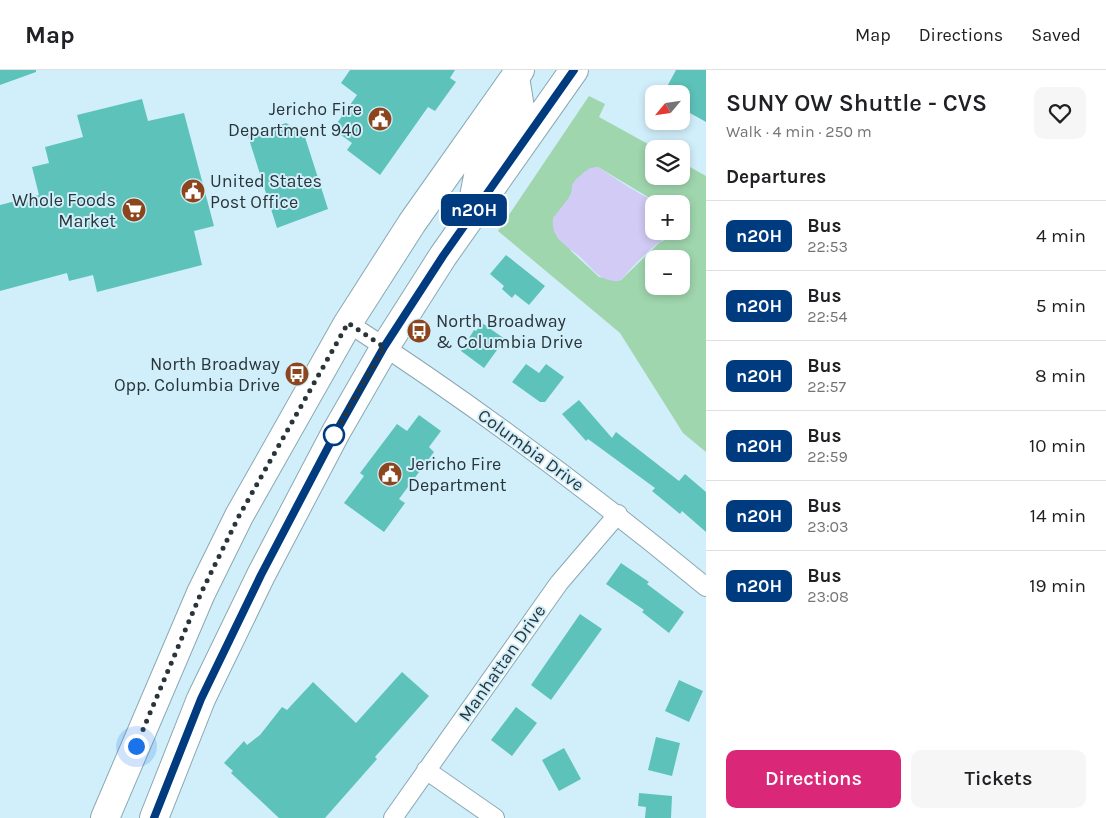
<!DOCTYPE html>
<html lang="en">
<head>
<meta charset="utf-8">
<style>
  :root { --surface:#fff; --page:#f6f6f6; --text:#202124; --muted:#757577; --line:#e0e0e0; --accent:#db2777 }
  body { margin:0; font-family:Karla,sans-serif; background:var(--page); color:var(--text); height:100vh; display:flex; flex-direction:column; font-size:19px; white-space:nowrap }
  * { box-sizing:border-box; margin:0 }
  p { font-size:16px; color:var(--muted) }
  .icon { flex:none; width:28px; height:28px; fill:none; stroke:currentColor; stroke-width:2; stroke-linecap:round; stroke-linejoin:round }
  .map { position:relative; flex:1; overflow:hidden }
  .details { display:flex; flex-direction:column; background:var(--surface); width:400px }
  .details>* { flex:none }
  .badge { padding:0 10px; border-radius:8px; font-size:18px; line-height:32px }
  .needle { width:32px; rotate:241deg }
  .controls { position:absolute; left:645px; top:15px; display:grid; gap:10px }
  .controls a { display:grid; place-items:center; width:45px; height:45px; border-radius:10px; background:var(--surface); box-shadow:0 2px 8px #0003; font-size:25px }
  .you { position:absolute; width:25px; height:25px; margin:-12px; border:4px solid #fff; border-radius:50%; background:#1a73e8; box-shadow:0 0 0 8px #1a73e833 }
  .map>.badge { position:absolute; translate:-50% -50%; box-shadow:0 0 0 2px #fff }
  h2 { padding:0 20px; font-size:19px; line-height:45px }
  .round { display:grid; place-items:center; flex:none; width:52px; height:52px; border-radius:10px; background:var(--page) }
  .overview { display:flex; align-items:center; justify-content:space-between; height:85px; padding:0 20px }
  h1 { font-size:24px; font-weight:600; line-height:38px }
  .cta { display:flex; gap:10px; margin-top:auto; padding:10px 20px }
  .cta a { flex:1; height:58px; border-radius:10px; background:var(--accent); color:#fff; font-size:20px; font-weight:600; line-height:58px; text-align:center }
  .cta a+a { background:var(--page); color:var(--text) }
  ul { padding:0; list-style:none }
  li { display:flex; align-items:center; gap:15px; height:70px; padding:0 20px; border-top:1px solid var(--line) }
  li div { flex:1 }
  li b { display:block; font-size:19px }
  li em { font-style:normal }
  li .badge { min-width:55px; font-weight:700; text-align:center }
  header { display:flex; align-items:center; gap:30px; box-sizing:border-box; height:70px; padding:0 25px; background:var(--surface); border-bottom:1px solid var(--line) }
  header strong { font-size:24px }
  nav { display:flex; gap:28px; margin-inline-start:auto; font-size:18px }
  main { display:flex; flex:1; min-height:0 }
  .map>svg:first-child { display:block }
  .green { fill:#9fd6ad; fill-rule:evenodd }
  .water { fill:#d1cbf5 }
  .building { fill:#5dc3ba }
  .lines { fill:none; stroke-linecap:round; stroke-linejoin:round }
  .street-casing { stroke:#8ba8b2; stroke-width:20 }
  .primary-casing { stroke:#8ba8b2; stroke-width:30 }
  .street { stroke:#fff; stroke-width:18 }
  .primary { stroke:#fff; stroke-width:28 }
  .line-casing { stroke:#fff; stroke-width:11 }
  .line { stroke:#003b80; stroke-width:8 }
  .walk { stroke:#293539; stroke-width:5; stroke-dasharray:0 9 }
  .stop-dot { fill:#fff; stroke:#003b80; stroke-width:2.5 }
  .labels { text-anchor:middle; stroke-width:4; stroke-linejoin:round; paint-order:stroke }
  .poi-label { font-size:18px; fill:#293539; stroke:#d1effb; text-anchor:end }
  .street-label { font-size:18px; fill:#293539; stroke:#d1effb }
</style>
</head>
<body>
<header>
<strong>Map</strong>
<nav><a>Map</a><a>Directions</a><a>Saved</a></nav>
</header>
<main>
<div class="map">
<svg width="706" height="748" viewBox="0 0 706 748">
  <rect width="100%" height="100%" fill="#d1effb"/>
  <path class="green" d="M 589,26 L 605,34 L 599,47 L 657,79 L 654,79 L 654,106 L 681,106 L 681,92 L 706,106 L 706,382 L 683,363 L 620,263 L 498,161 ZM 598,97 L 653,130 L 662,131 L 665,134 L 681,134 L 681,161 L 674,161 L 668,169 L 660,172 L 621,210 L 599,207 L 571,181 L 553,148 C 560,141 566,134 570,126 C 578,111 579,100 598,97 ZM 654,189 L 681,189 L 681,216 L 654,216 Z"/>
  <path class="water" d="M 598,97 C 613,107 631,119 646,127 C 653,130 660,129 665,134 L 654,134 L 654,161 L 674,161 C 669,168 665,168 658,173 C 644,184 632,197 620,211 C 598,212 593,198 578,185 C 564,174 551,168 553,148 L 571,125 L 572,115 L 576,109 L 590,98 Z"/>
  <path class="building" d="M 0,0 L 36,0 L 36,2 L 0,15 Z
    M 350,0 L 455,0 L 450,8 L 456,12 L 435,41 L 428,37 L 380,105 L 347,80 L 352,73 L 341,65 L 343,61 L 335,56 L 357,25 L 341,13 Z
    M 676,0 L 706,0 L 706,52 L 681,38 L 681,24 L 663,24 Z
    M 142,29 L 148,51 L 184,43 L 214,156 L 194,161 L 202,195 L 97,222 L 93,205 L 69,211 L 67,203 L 0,221 L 0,135 L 39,125 L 32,97 L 49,93 L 45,77 L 83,67 L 77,45 Z
    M 286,53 L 304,64 L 328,139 L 277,158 L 248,66 Z
    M 506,185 L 545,216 L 529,235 L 515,224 L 512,228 L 502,219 L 504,216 L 490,204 Z
    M 482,253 L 505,269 L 484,298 L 461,281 L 474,260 L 476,261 Z
    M 526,294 L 539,303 L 546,294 L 564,307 L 545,332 L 540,332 L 512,312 Z
    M 579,330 L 612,368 L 616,362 L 679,411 L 685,404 L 706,422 L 706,462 L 682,441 L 680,444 L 652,421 L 655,418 L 588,369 L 586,371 L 562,344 Z
    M 419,345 L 441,361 L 429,377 L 434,382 L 399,429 L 405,433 L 384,462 L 344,433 L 364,406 L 360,403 L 397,354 L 407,361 Z
    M 621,493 L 649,512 L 647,514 L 684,542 L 669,563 L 642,542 L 644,540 L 606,514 Z
    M 580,544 L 602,559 L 551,630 L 531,615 Z
    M 402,602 L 429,626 L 375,687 L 377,689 L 325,748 L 279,748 L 231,703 L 233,701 L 224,693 L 244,671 L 247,675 L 260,665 L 282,637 L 287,640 L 313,612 L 356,653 Z
    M 679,610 L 703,621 L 689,652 L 665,641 Z
    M 516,637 L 537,653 L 512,686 L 491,670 Z
    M 656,667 L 680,673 L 672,706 L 648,700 Z
    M 564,678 L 581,709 L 559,721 L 542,690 Z
    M 639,723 L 672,726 L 671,748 L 645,748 L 646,737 L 638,736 Z"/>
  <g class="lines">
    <defs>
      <path id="street" d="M 348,253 C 473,334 591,422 706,517
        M 426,700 L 495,748
        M 393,748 L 559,513 L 618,444"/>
      <path id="primary" d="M 472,137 L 481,91 L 520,38 L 515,7
        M 105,748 L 201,523 L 239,446 L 348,253 L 412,153 L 520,0
        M 154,748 L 201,629 L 261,505 L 336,362 L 385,277 L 443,186 L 574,0"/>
    </defs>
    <use href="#street" class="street-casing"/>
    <use href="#primary" class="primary-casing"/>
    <use href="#street" class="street"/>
    <use href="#primary" class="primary"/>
  </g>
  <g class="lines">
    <defs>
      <path id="line" d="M 154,748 L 201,629 L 261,505 L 336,362 L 384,277 L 443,186 L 574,0"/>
    </defs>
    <use href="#line" class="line-casing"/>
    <use href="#line" class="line"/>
    <path class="walk" d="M 136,676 L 201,523 L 239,446 L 348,253 L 384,277 L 334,365"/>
  </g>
  <defs>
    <symbol id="civic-disc" viewBox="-11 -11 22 22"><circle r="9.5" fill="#8c461e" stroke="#d1effb"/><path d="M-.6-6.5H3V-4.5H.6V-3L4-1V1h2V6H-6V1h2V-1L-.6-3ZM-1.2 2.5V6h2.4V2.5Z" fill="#fff"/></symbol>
    <symbol id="supermarket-disc" viewBox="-11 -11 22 22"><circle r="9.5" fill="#8c461e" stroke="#d1effb"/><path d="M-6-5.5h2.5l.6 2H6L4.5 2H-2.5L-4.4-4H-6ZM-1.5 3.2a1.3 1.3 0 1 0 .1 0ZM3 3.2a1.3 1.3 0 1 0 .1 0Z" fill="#fff"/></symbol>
    <symbol id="bus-disc" viewBox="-11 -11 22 22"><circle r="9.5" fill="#8c461e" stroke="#d1effb"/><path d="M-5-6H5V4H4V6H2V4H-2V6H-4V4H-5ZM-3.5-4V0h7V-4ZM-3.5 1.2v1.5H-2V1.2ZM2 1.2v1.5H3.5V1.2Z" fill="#fff"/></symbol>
  </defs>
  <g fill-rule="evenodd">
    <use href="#civic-disc" x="366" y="35" width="28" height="28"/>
    <use href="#civic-disc" x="179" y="107" width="28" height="28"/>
    <use href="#supermarket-disc" x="120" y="126" width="28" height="28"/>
    <use href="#bus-disc" x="405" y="247" width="28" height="28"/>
    <use href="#bus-disc" x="283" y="290" width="28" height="28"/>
    <use href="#civic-disc" x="376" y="390" width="28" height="28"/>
  </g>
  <circle class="stop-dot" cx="334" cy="365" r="10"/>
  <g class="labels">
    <g class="poi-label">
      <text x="362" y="45">Jericho Fire<tspan x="362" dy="21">Department 940</tspan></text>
      <text x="210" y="117" text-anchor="start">United States<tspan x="210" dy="21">Post Office</tspan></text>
      <text x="116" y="136">Whole Foods<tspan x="116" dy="21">Market</tspan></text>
      <text x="436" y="257" text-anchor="start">North Broadway<tspan x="436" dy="21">&amp; Columbia Drive</tspan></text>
      <text x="280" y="300">North Broadway<tspan x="280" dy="21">Opp. Columbia Drive</tspan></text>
      <text x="408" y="400" text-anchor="start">Jericho Fire<tspan x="408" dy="21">Department</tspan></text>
    </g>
    <g class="street-label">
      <text transform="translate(531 380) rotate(36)" y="6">Columbia Drive</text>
      <text transform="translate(502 593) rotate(-55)" y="6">Manhattan Drive</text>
    </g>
  </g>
</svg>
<div class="controls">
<a><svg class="needle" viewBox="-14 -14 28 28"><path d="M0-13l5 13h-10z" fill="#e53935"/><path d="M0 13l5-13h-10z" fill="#757577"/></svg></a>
<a><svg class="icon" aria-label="layers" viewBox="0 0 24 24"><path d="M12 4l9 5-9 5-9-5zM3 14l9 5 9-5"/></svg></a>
<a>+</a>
<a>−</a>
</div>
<div class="you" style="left:136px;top:676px"></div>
<b class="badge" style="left:474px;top:140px;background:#003b80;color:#fff">n20H</b>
</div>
<section class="details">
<div class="overview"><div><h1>SUNY OW Shuttle - CVS</h1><p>Walk · 4 min · 250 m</p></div><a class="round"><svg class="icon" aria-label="heart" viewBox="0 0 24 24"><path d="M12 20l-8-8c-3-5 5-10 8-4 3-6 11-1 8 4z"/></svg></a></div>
<h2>Departures</h2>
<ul>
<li><span class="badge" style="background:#003b80;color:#fff">n20H</span><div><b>Bus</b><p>22:53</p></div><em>4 min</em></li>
<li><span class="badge" style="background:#003b80;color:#fff">n20H</span><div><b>Bus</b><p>22:54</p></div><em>5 min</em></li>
<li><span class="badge" style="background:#003b80;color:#fff">n20H</span><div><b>Bus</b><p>22:57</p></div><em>8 min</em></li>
<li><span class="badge" style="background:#003b80;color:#fff">n20H</span><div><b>Bus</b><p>22:59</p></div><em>10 min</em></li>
<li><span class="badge" style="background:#003b80;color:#fff">n20H</span><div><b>Bus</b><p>23:03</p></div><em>14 min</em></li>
<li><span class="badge" style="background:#003b80;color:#fff">n20H</span><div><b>Bus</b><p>23:08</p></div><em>19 min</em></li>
</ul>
<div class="cta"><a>Directions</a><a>Tickets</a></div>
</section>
</main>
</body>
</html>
